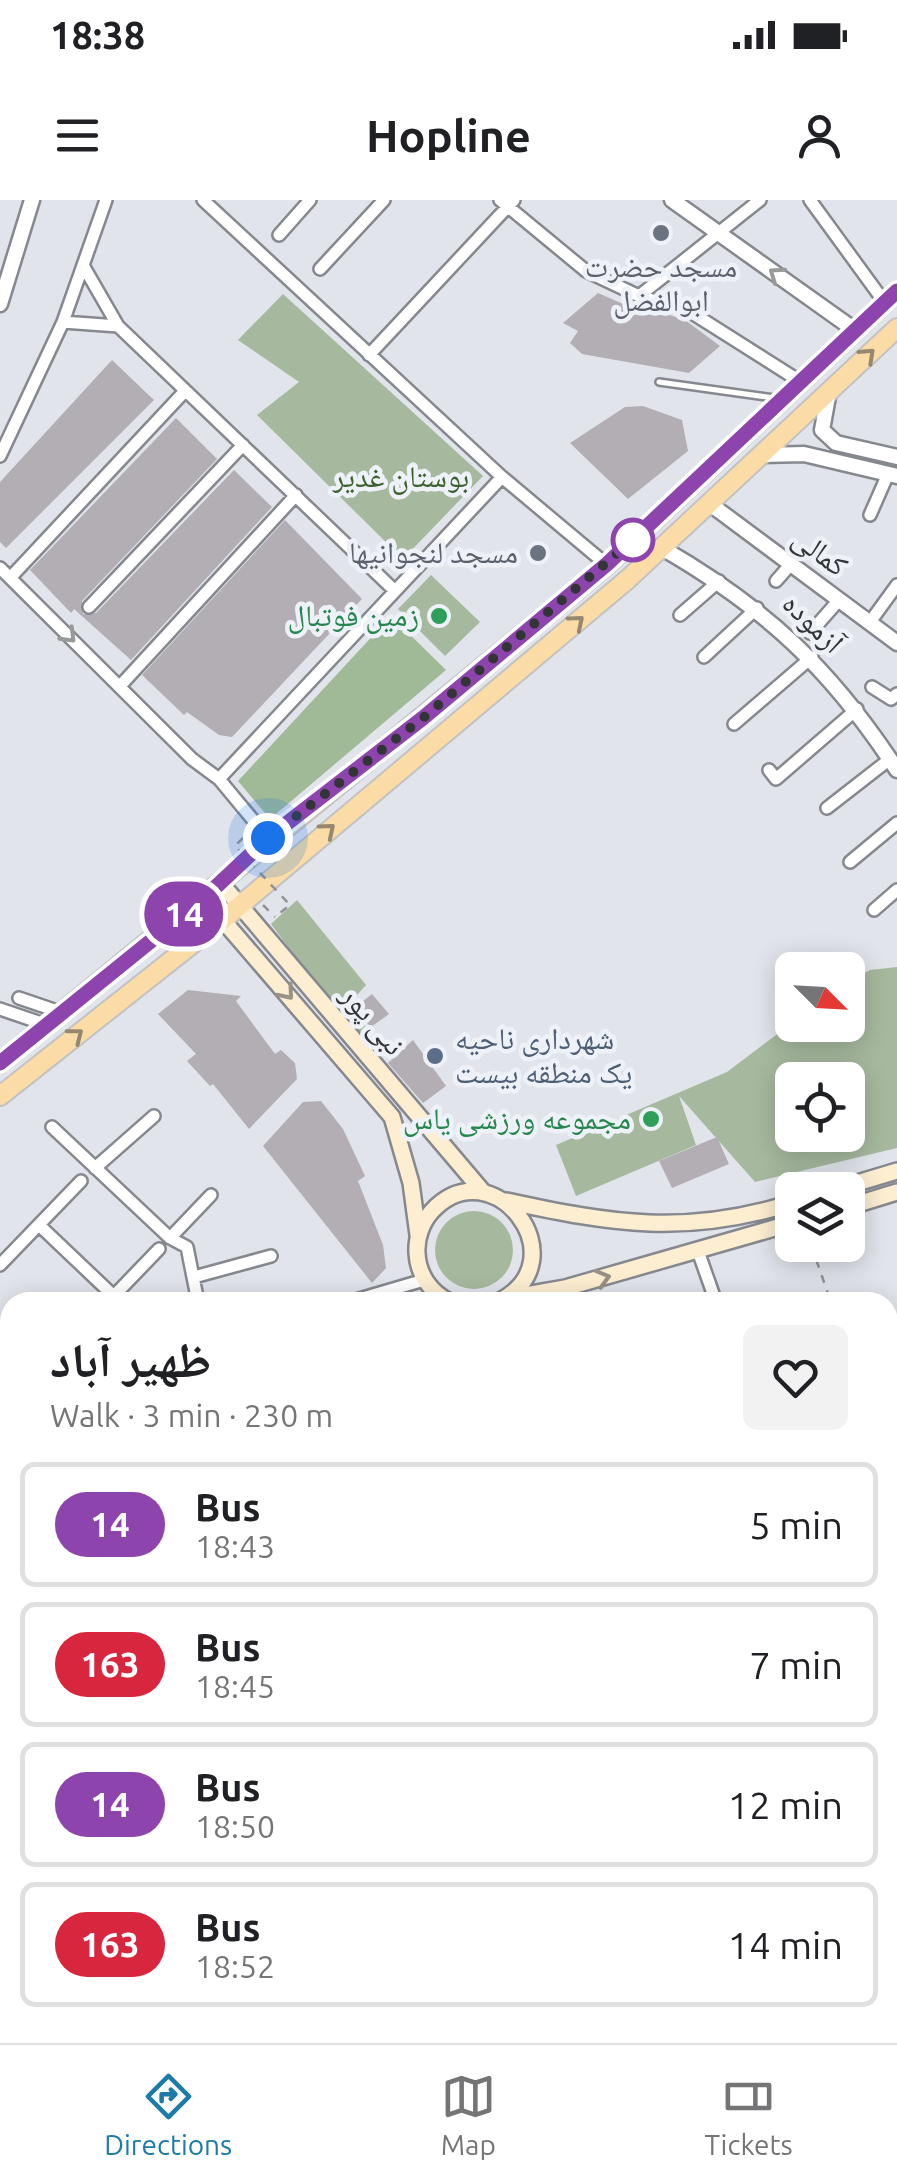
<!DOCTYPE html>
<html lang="en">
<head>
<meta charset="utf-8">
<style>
  :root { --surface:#fff; --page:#f2f2f2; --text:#202124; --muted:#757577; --line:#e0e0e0; --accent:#1c7ba8 }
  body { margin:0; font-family:Ubuntu,"Noto Naskh Arabic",sans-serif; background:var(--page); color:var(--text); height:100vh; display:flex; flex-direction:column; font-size:38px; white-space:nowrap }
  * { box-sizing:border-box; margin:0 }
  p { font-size:32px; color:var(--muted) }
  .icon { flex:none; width:55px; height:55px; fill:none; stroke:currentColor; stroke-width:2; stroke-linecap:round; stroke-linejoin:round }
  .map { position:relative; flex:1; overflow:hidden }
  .panel { position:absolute; left:0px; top:1092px; width:898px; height:752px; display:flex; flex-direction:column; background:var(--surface); border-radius:30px 30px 0 0; box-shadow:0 5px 25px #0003 }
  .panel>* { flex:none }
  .badge { padding:0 20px; border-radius:32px; font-size:35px; line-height:65px }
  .needle { width:65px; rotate:114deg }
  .controls { position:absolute; left:775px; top:752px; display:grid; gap:20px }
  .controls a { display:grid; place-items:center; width:90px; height:90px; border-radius:15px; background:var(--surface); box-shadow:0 5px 25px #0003; font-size:50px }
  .you { position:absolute; width:50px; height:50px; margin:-25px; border:8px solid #fff; border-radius:50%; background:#1a73e8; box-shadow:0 0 0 15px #1a73e833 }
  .map>.badge { position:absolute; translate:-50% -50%; box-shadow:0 0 0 5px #fff }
  .round { display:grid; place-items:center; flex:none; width:105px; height:105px; border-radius:15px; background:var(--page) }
  .headline { display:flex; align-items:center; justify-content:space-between; height:170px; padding:0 50px }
  h1 { font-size:48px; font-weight:700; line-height:75px }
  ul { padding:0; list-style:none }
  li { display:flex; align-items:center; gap:30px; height:125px; margin:0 20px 15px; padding:0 30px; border:5px solid var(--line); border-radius:15px }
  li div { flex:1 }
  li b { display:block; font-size:38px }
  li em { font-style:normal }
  li .badge { min-width:110px; font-weight:700; text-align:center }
  .status { display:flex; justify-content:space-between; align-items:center; height:70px; padding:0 50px; background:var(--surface); direction:ltr }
  .status svg { height:28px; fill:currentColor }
  header { display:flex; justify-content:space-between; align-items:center; height:130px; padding:0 50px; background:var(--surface); font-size:45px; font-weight:700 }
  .dock { display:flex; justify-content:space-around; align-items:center; height:140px; border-top:2px solid var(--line); background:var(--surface); font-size:28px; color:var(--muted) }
  .dock a { display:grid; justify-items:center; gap:5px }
  .dock .selected { color:var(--accent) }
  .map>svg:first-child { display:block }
  .green { fill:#a6b99e; fill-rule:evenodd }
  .forest { fill:#a0b996 }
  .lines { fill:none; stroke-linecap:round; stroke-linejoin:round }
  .river { stroke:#90a8ca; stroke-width:25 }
  .building { fill:#b2aeb4 }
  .service-casing { stroke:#85888e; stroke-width:10 }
  .minor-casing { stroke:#85888e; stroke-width:16 }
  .tertiary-casing { stroke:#85888e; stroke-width:19 }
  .secondary-casing { stroke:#85888e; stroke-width:20 }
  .primary-casing { stroke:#c2c2c3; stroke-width:22 }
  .trunk-casing { stroke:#c2c2c3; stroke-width:22 }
  .path { stroke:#909398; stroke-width:2.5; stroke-dasharray:8 8; stroke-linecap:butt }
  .service { stroke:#fff; stroke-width:5 }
  .minor { stroke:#fff; stroke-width:11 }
  .tertiary { stroke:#fff; stroke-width:14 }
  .secondary { stroke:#fdeed2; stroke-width:15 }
  .primary { stroke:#fbdca6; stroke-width:18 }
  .trunk { stroke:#fad088; stroke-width:18 }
  .path-bridge { stroke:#909398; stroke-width:2.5; stroke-dasharray:8 8; stroke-linecap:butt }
  .oneway { stroke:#989a9a }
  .oneway2 { stroke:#96886e }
  .oneway3 { stroke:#989184 }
  .line-casing { stroke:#fff; stroke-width:22 }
  .line { stroke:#8e44ad; stroke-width:15 }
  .walk { stroke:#323436; stroke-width:10; stroke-dasharray:0 18 }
  .worship-dot { fill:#6b7280; stroke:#eef2f8; stroke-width:4 }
  .stop-dot { fill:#fff; stroke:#8e44ad; stroke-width:5 }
  .leisure-dot { fill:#2e9e5b; stroke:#eef2f8; stroke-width:4 }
  .service-dot { fill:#5c6f8a; stroke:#eef2f8; stroke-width:4 }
  .labels { text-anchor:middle; stroke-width:9; stroke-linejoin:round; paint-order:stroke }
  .worship-label { font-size:30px; fill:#5b616d; stroke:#eef2f8 }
  .park-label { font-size:30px; fill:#3e622f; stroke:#eef2f8 }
  .street-label { font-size:30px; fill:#323436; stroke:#eef2f8 }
  .leisure-label { font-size:30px; fill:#27864d; stroke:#eef2f8; text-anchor:end }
  .service-label { font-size:30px; fill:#4e5e75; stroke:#eef2f8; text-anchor:start }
</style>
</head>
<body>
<div class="status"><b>18:38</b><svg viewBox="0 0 49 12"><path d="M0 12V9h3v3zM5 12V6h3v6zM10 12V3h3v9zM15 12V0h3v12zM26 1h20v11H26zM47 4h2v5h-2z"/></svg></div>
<header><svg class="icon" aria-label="menu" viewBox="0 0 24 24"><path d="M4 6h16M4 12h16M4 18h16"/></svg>Hopline<svg class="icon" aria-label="person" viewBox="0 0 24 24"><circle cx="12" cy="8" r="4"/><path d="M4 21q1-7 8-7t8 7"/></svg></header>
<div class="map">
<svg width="897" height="1843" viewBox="0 0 897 1843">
  <rect width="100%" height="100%" fill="#e1e4eb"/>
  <path class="green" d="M 283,94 L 483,276 L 403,359 L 257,215 L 299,182 L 238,140 Z
    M 431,375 L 480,422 L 445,456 L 398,409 Z
    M 297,700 L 366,785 L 349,804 L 368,831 L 359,842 L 271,724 Z
    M 897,767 L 897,948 L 755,982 L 679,896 L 696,945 L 576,996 L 556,945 L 727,872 L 792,823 L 848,825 L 848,782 L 870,770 ZM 792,880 L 848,880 L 848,935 L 792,935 Z
    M435 1050a39 39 0 1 1 78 0a39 39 0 1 1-78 0Z
    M 0,1201 L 10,1209 L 10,1321 L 0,1309 Z"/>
  <path class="forest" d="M 391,416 L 446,470 L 270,619 L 238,581 Z"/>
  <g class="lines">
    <path class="river" d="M 0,1817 L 10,1817
      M 779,1835 L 805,1843"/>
  </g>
  <path class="building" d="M 598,93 L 646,114 L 651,109 L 685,120 L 720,146 L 689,173 L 582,154 L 570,143 L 578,131 L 563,123 Z
    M 112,160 L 154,200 L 6,348 L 0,342 L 0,282 Z
    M 643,206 L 682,220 L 688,251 L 628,299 L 570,243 L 625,207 Z
    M 176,218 L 217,259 L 82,401 L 83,414 L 96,413 L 234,270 L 272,307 L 131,460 L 74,409 L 71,413 L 30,370 Z
    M 285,320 L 362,399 L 232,537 L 219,535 L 187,512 L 184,515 L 142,475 Z
    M 188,790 L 241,796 L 236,801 L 275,854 L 281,850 L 295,863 L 297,879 L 249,929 L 213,884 L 210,886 L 187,861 L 196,854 L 158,814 Z
    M 372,794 L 389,814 L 371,827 L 353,809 Z
    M 413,840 L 446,886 L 423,903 L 388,863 Z
    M 321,901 L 343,929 L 365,976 L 358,981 L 383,1045 L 386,1068 L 372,1083 L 263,946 L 303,902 Z
    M 717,937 L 729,964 L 672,988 L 659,961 Z"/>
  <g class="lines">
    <defs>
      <path id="service" d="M 659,182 L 774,198"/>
      <path id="minor" d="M 203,0 L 502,277 L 607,365
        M 500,0 L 586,71 L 639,96 L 689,111 L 801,182
        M 810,0 L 885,103
        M 279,35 L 310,0
        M 84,67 L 118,126 L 394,390
        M 320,69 L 384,0
        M 639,96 L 760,0
        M 63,122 L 118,126
        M 369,155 L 514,0
        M 0,256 L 63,122 L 106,0
        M 870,315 L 888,274
        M 0,368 L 192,559 L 219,579 L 268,638
        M 10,378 L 185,191
        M 776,381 L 791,364
        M 89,407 L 243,245
        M 680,415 L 719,381
        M 870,422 L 897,385
        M 810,433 L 839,400
        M 704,457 L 757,408
        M 120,486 L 296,295
        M 872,487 L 891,499 L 897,494
        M 734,524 L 812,457
        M 769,570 L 776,579 L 857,509
        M 219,579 L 502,277
        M 827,608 L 890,559
        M 850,662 L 897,623
        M 874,710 L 897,690
        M 19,798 L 63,813
        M 0,809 L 47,825
        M 52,927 L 170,1038 L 187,1047 L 198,1102
        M 95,968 L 154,916
        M 39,1025 L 120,1102
        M 170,1038 L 211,995
        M 698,1051 L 716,1102
        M 0,1065 L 81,981
        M 194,1077 L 271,1056
        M 108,1102 L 159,1049
        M 349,1102 L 424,1080
        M 888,1141 L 897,1138
        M 0,1346 L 10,1343
        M 0,1423 L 10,1421
        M 0,1505 L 10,1503
        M 0,1583 L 10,1581
        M 0,1657 L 10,1655"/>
      <path id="tertiary" d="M 672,0 L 856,131
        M 0,104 L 32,0
        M 829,191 L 822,230 L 836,243 L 897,257
        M 761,255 L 804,254 L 897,276
        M 710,304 L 897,443
        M 662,348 C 766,408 831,469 897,570"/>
      <path id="secondary" d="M 220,682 L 484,993
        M 203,697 L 392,917 L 411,983 L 418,1035
        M 834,990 L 897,971
        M 507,1001 C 613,1024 685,1036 792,1003
        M 848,1007 L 897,992
        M 508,1098 L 565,1088 L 792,1023
        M 450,1102 C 431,1093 418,1075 417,1053 C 416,1038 422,1022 432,1011 C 492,946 582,1060 498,1102
        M 0,1188 L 10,1195"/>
      <path id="primary" d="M 0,863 L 607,365 L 897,91
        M 0,896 L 225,718 L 628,379 L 897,128"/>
      <path id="trunk" d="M 888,1429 L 897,1426
        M 888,1455 L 897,1452
        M 888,1481 L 897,1486
        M 888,1519 L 897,1515
        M 888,1546 L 897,1543
        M 0,1703 L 10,1702
        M 0,1743 L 10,1742
        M 559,1835 L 572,1843
        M 727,1835 L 737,1843"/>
    </defs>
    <use href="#service" class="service-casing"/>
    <use href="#minor" class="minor-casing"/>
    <use href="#tertiary" class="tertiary-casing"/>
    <use href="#secondary" class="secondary-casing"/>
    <use href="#primary" class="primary-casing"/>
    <use href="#trunk" class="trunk-casing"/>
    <path class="path" d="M 263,705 L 275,717
      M 811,1045 L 831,1102
      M 455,1837 L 455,1835"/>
    <use href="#service" class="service"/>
    <use href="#minor" class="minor"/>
    <use href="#tertiary" class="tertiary"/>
    <use href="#secondary" class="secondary"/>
    <use href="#primary" class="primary"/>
    <use href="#trunk" class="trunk"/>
    <path class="path-bridge" d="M 243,638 L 235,646 L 290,705 L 275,717"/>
  </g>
  <defs><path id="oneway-chevron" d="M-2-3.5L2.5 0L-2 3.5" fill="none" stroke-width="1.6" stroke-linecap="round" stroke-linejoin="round" transform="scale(2.5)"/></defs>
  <g class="oneway">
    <use href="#oneway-chevron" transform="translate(776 74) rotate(-145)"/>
    <use href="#oneway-chevron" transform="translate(69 436) rotate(45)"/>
  </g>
  <g class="oneway2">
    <use href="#oneway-chevron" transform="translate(868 155) rotate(-43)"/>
    <use href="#oneway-chevron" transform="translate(577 422) rotate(-40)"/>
    <use href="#oneway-chevron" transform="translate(328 630) rotate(-40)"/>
    <use href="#oneway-chevron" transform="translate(76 835) rotate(-38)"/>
  </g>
  <g class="oneway3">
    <use href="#oneway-chevron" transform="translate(287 793) rotate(50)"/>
    <use href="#oneway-chevron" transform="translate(603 1078) rotate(-16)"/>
  </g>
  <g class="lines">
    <defs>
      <path id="line" d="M 0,863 L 204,698 L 268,638 L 423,518 L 607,364 L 897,91"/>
    </defs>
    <use href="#line" class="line-casing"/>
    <use href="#line" class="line"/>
    <path class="walk" d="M 268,638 L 423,518 L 633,340"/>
  </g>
  <g class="worship-dot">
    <circle cx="661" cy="33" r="10"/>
    <circle cx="538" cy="353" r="10"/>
  </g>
  <circle class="stop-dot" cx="633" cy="340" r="20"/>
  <g class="leisure-dot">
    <circle cx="439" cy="416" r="10"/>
    <circle cx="651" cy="919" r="10"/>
  </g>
  <circle class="service-dot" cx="435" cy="856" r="10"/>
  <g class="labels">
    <g class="worship-label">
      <text x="661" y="77">مسجد حضرت<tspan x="661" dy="34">ابوالفضل</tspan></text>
      <text x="518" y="363" text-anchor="end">مسجد لنجوانیها</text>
    </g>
    <g class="park-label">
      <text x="401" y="287">بوستان غدیر</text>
    </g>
    <g class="street-label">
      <text transform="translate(820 352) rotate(37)" y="10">کمالی</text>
      <text transform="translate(813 423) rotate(44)" y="10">آزموده</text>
      <text transform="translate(373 820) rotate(50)" y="10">نبی پور</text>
    </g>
    <g class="leisure-label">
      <text x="419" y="426">زمین فوتبال</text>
      <text x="631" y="929">مجموعه ورزشی یاس</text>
    </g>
    <g class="service-label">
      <text x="455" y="849">شهرداری ناحیه<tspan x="455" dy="34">یک منطقه بیست</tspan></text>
    </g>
  </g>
</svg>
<div class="controls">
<a><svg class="needle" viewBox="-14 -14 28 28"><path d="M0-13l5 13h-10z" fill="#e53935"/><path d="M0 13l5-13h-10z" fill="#757577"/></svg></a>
<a><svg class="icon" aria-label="locate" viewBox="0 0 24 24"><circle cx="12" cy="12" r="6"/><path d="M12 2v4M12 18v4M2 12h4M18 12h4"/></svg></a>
<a><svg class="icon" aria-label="layers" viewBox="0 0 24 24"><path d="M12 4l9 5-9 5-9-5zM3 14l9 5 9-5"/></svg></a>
</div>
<div class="you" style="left:268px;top:638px"></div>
<b class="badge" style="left:184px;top:714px;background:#8e44ad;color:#fff">14</b>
<section class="panel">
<div class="headline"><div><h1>ظهیر آباد</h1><p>Walk · 3 min · 230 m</p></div><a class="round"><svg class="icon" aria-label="heart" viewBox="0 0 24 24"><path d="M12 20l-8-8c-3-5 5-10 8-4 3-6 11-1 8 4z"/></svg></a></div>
<ul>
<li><span class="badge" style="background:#8e44ad;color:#fff">14</span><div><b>Bus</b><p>18:43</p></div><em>5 min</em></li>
<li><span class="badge" style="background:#d7263d;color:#fff">163</span><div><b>Bus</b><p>18:45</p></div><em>7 min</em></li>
<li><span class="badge" style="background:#8e44ad;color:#fff">14</span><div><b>Bus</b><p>18:50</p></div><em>12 min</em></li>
<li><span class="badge" style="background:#d7263d;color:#fff">163</span><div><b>Bus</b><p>18:52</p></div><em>14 min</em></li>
</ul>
</section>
</div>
<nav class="dock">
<a class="selected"><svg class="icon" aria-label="directions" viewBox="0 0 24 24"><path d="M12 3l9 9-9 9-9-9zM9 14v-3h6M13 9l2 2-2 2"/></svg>Directions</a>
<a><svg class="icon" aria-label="map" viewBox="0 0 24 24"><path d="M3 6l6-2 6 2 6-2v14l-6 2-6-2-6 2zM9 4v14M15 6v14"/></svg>Map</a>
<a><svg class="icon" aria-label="tickets" viewBox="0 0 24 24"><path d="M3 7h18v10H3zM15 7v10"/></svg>Tickets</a>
</nav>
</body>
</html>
